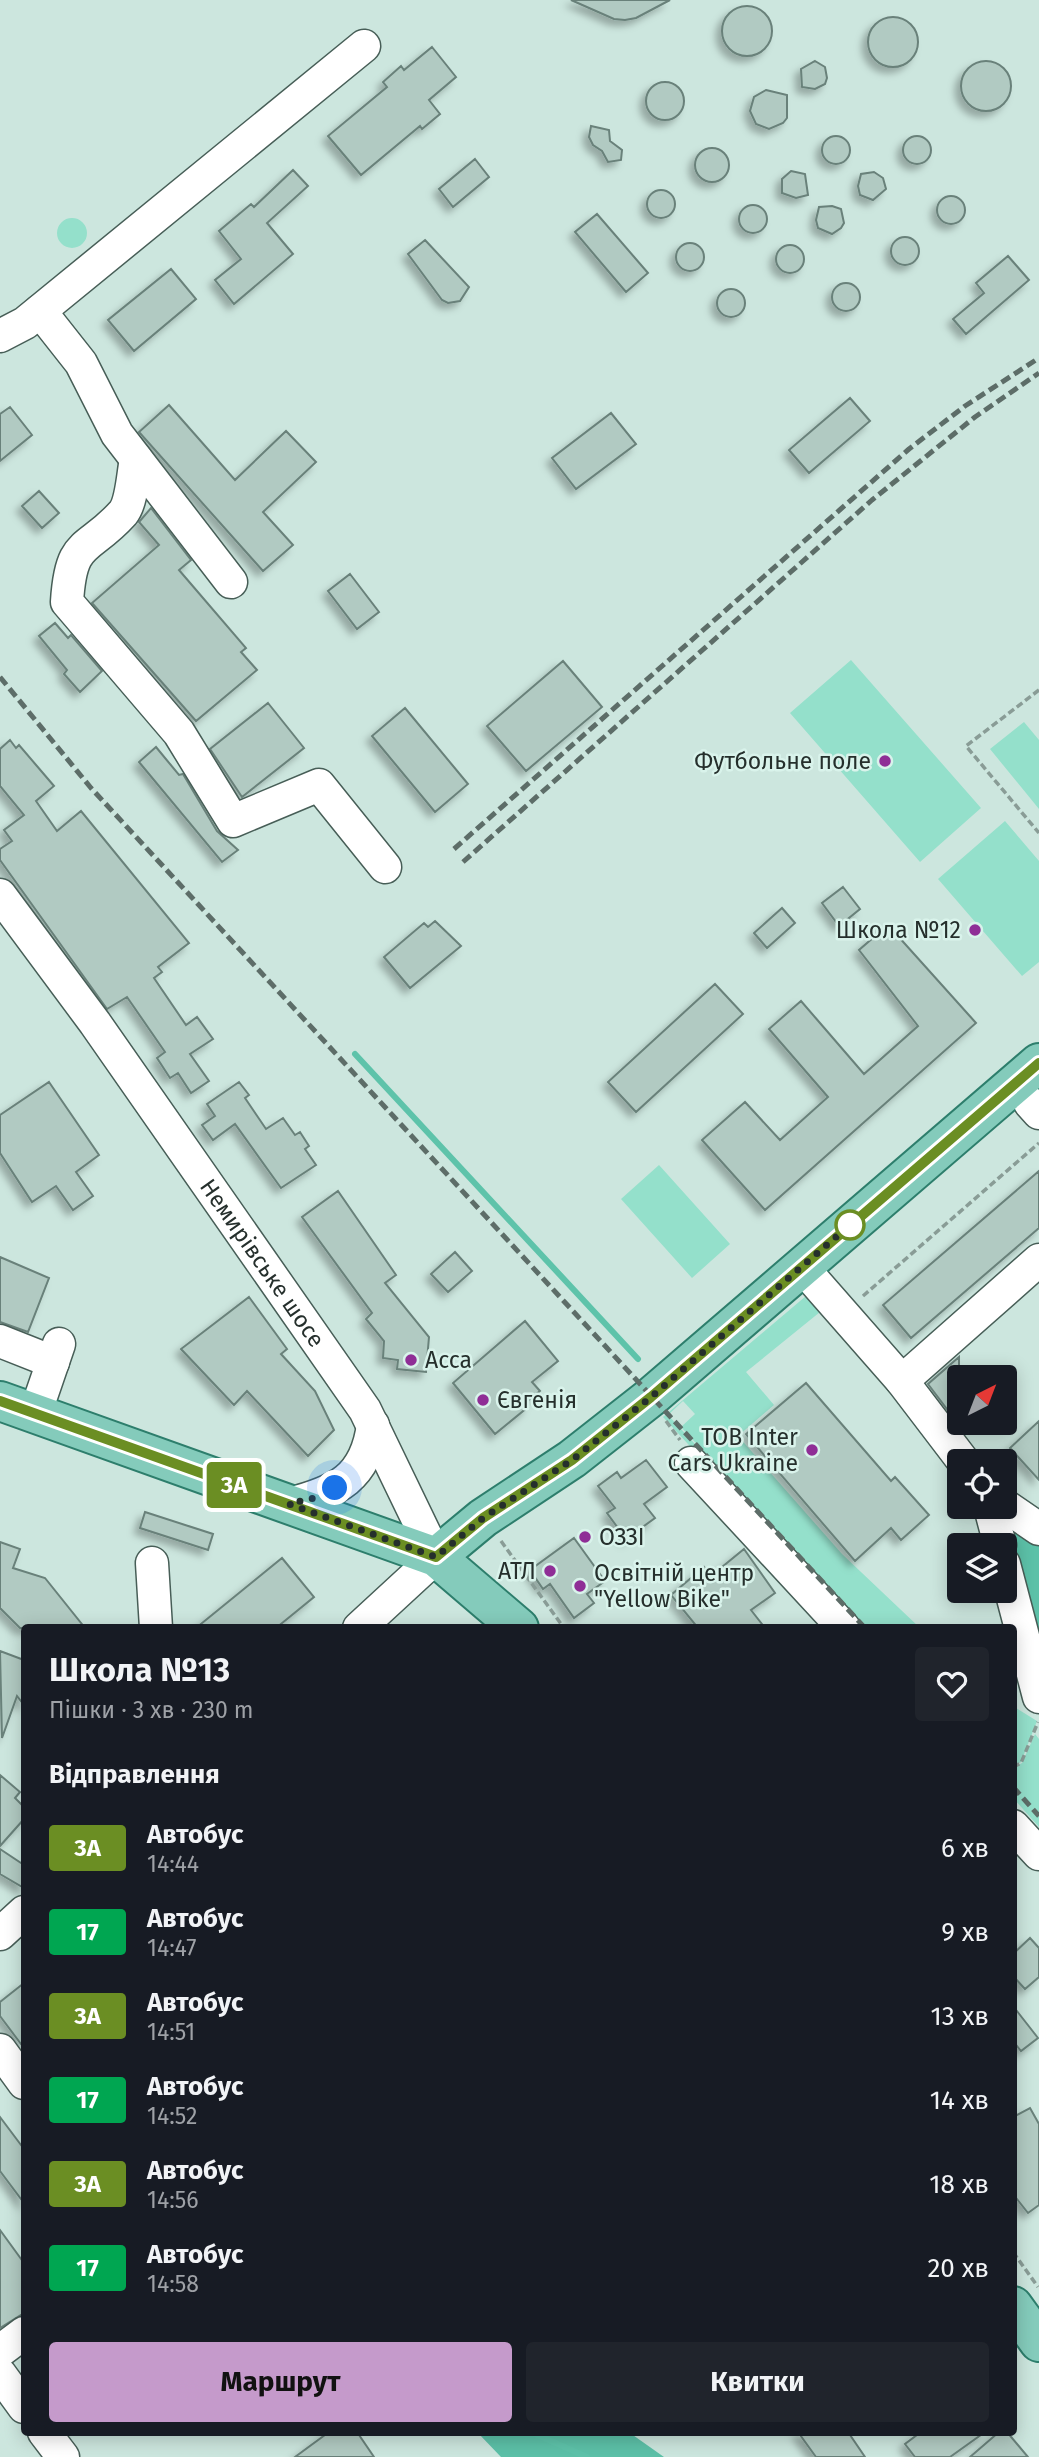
<!DOCTYPE html>
<html lang="uk">
<head>
<meta charset="utf-8">
<style>
  :root { --surface:#171b24; --page:#20242c; --text:#f1f3f6; --muted:#9ea1a6; --accent:#c59acb }
  body { margin:0; font-family:"Fira Sans",sans-serif; background:var(--page); color:var(--text); height:100vh; display:flex; flex-direction:column; font-size:26px; white-space:nowrap }
  * { box-sizing:border-box; margin:0 }
  p { font-size:23px; color:var(--muted) }
  .icon { flex:none; width:38px; height:38px; fill:none; stroke:currentColor; stroke-width:2; stroke-linecap:round; stroke-linejoin:round }
  .map { position:relative; flex:1; overflow:hidden }
  .side { position:absolute; left:21px; top:1624px; width:996px; height:812px; display:flex; flex-direction:column; background:var(--surface); border-radius:7px; box-shadow:0 4px 18px #0003 }
  .side>* { flex:none }
  .badge { padding:0 14px; border-radius:5px; font-size:24px; line-height:46px }
  .needle { width:46px; rotate:42deg }
  .controls { position:absolute; left:947px; top:1365px; display:grid; gap:14px }
  .controls a { display:grid; place-items:center; width:70px; height:70px; border-radius:7px; background:var(--surface); box-shadow:0 4px 18px #0003; font-size:35px }
  .you { position:absolute; width:35px; height:35px; margin:-18px; border:5px solid #fff; border-radius:50%; background:#1a73e8; box-shadow:0 0 0 10px #1a73e833 }
  .map>.badge { position:absolute; translate:-50% -50%; box-shadow:0 0 0 4px #fff }
  h2 { padding:0 28px; font-size:26px; line-height:63px }
  .round { display:grid; place-items:center; flex:none; width:74px; height:74px; border-radius:7px; background:var(--page) }
  .overview { display:flex; align-items:center; justify-content:space-between; height:119px; padding:0 28px }
  h1 { font-size:33px; font-weight:700; line-height:52px }
  .primary-button { display:flex; gap:14px; margin-top:auto; padding:14px 28px }
  .primary-button a { flex:1; height:80px; border-radius:7px; background:var(--accent); color:#111; font-size:28px; font-weight:700; line-height:80px; text-align:center }
  .primary-button a+a { background:var(--page); color:var(--text) }
  ul { padding:0; list-style:none }
  li { display:flex; align-items:center; gap:21px; height:84px; padding:0 28px }
  li div { flex:1 }
  li b { display:block; font-size:26px }
  li em { font-style:normal }
  li .badge { min-width:77px; font-weight:700; text-align:center }
  .map>svg:first-child { display:block }
  .green { fill:#94e0cb }
  .forest { fill:#5cc1a8 }
  .lines { fill:none; stroke-linecap:round; stroke-linejoin:round }
  .stream { stroke:#5ec3aa; stroke-width:6 }
  .building { fill:#b1cac2; stroke:#69817a; stroke-width:2; filter:url(#shadow) }
  .minor-casing { stroke:#475e57; stroke-width:35 }
  .major-casing { stroke:#2d7e6c; stroke-width:42 }
  .path { stroke:#899c96; stroke-width:3.5; stroke-dasharray:7 3.5; stroke-linecap:butt }
  .minor { stroke:#fff; stroke-width:32 }
  .major { stroke:#84cbbb; stroke-width:38 }
  .rail { stroke:#5d6d68; stroke-width:5; stroke-dasharray:10 5; stroke-linecap:butt }
  .line-casing { stroke:#fff; stroke-width:16 }
  .line { stroke:#6b8e23; stroke-width:10 }
  .walk { stroke:#252f2c; stroke-width:7; stroke-dasharray:0 12.6 }
  .poi-dot { fill:#8f2e96; stroke:#d9f3eb; stroke-width:2.5 }
  .stop-dot { fill:#fff; stroke:#6b8e23; stroke-width:3.5 }
  .labels { text-anchor:middle; stroke-width:5; stroke-linejoin:round; paint-order:stroke }
  .poi-label { font-size:23px; fill:#252f2c; stroke:#d9f3eb; text-anchor:end }
  .street-label { font-size:23px; fill:#252f2c; stroke:#d9f3eb }
</style>
</head>
<body>
<div class="map">
<svg width="1039" height="2457" viewBox="0 0 1039 2457">
  <defs>
    <filter id="shadow"><feDropShadow dx="-5.5" dy="5.5" stdDeviation="3.5" flood-color="#0004"/></filter>
  </defs>
  <rect width="100%" height="100%" fill="#cce6de"/>
  <path class="green" d="M57 233a15 15 0 1 1 30 0a15 15 0 1 1-30 0Z
    M 851,660 L 981,808 L 920,862 L 790,713 Z
    M 1024,722 L 1039,740 L 1039,809 L 990,749 Z
    M 1005,821 L 1039,861 L 1039,962 L 1022,976 L 938,879 Z
    M 659,1165 L 730,1244 L 692,1278 L 621,1199 Z
    M 806,1296 L 820,1312 L 746,1372 L 774,1405 L 738,1436 L 842,1554 L 919,1627 L 866,1627 L 681,1427 L 695,1414 L 683,1401 L 668,1415 L 865,1627 L 857,1627 L 663,1417 Z
    M 1013,1706 L 1037,1721 L 1021,1762 L 1013,1766 Z
    M 1035,1734 L 1039,1739 L 1039,1827 L 1013,1798 L 1013,1768 L 1022,1763 Z"/>
  <path class="forest" d="M 1004,1507 L 1039,1529 L 1039,1697 Z
    M 478,2433 L 630,2433 L 664,2457 L 501,2457 Z"/>
  <g class="lines">
    <path class="stream" d="M 355,1054 L 638,1359
      M 531,2432 L 587,2457"/>
  </g>
  <path class="building" d="M 571,0 L 670,0 L 636,18 L 625,20 L 614,19 Z
    M722 31a25 25 0 1 1 50 0a25 25 0 1 1-50 0Z
    M868 42a25 25 0 1 1 50 0a25 25 0 1 1-50 0Z
    M 432,47 L 456,77 L 429,100 L 440,114 L 422,129 L 420,126 L 361,175 L 328,136 L 387,87 L 383,82 L 401,66 L 404,70 Z
    M 815,61 L 825,67 L 827,78 L 825,84 L 815,89 L 802,87 L 801,69 Z
    M961 86a25 25 0 1 1 50 0a25 25 0 1 1-50 0Z
    M646 101a19 19 0 1 1 38 0a19 19 0 1 1-38 0Z
    M 766,90 L 787,95 L 787,118 L 783,123 L 769,129 L 756,124 L 750,111 L 754,97 Z
    M 591,126 L 609,130 L 610,141 L 622,150 L 621,160 L 608,162 L 602,151 L 593,145 L 589,137 Z
    M822 150a14 14 0 1 1 28 0a14 14 0 1 1-28 0Z
    M903 150a14 14 0 1 1 28 0a14 14 0 1 1-28 0Z
    M695 165a17 17 0 1 1 34 0a17 17 0 1 1-34 0Z
    M 475,159 L 489,177 L 453,207 L 439,189 Z
    M 293,170 L 308,186 L 267,223 L 293,254 L 234,304 L 215,280 L 241,259 L 219,231 L 251,204 L 254,207 Z
    M 791,171 L 805,174 L 808,195 L 796,198 L 782,193 L 782,179 Z
    M 874,172 L 883,178 L 886,189 L 873,200 L 860,195 L 858,186 L 861,174 Z
    M647 204a14 14 0 1 1 28 0a14 14 0 1 1-28 0Z
    M937 210a14 14 0 1 1 28 0a14 14 0 1 1-28 0Z
    M739 219a14 14 0 1 1 28 0a14 14 0 1 1-28 0Z
    M 832,206 L 841,209 L 844,223 L 841,228 L 832,234 L 818,228 L 816,220 L 819,207 Z
    M 597,214 L 648,273 L 626,292 L 575,232 Z
    M891 251a14 14 0 1 1 28 0a14 14 0 1 1-28 0Z
    M 425,240 L 469,287 L 460,301 L 448,303 L 442,300 L 408,254 Z
    M676 257a14 14 0 1 1 28 0a14 14 0 1 1-28 0Z
    M776 259a14 14 0 1 1 28 0a14 14 0 1 1-28 0Z
    M 1008,256 L 1029,280 L 966,334 L 953,319 L 984,293 L 976,283 Z
    M 171,269 L 196,299 L 134,351 L 108,320 Z
    M832 297a14 14 0 1 1 28 0a14 14 0 1 1-28 0Z
    M717 303a14 14 0 1 1 28 0a14 14 0 1 1-28 0Z
    M 850,398 L 870,421 L 809,473 L 789,450 Z
    M 169,405 L 235,480 L 286,431 L 316,462 L 263,512 L 293,545 L 263,571 L 139,432 Z
    M 10,407 L 32,435 L 0,461 L 0,414 Z
    M 611,413 L 636,444 L 576,489 L 552,458 Z
    M 39,491 L 59,513 L 42,528 L 22,506 Z
    M 151,508 L 191,560 L 179,570 L 246,648 L 241,652 L 257,670 L 196,721 L 92,603 L 159,545 L 139,522 Z
    M 350,574 L 379,612 L 357,629 L 328,591 Z
    M 55,623 L 68,638 L 71,635 L 102,671 L 80,692 L 64,674 L 67,670 L 39,636 Z
    M 563,661 L 602,707 L 526,771 L 487,726 Z
    M 268,703 L 304,748 L 242,797 L 210,749 Z
    M 405,708 L 468,784 L 435,812 L 372,736 Z
    M 10,740 L 16,748 L 19,745 L 54,786 L 36,801 L 57,831 L 81,811 L 189,943 L 158,967 L 162,972 L 154,978 L 186,1025 L 197,1017 L 213,1039 L 190,1054 L 209,1081 L 191,1093 L 178,1073 L 170,1078 L 157,1058 L 165,1052 L 127,997 L 107,1009 L 0,860 L 0,849 L 12,841 L 4,830 L 24,815 L 0,786 L 0,749 Z
    M 156,747 L 179,775 L 183,774 L 217,831 L 238,850 L 222,862 L 139,762 Z
    M 843,887 L 860,909 L 839,926 L 822,903 Z
    M 782,908 L 795,923 L 767,948 L 754,933 Z
    M 435,921 L 461,946 L 410,988 L 384,957 L 424,923 L 428,927 Z
    M 888,925 L 976,1023 L 765,1210 L 702,1140 L 745,1102 L 780,1140 L 828,1097 L 769,1029 L 801,1001 L 864,1074 L 918,1026 L 859,950 Z
    M 715,984 L 743,1014 L 636,1112 L 608,1082 Z
    M 49,1082 L 99,1155 L 76,1172 L 93,1196 L 73,1210 L 56,1186 L 32,1202 L 0,1153 L 0,1115 Z
    M 239,1082 L 249,1095 L 245,1098 L 266,1129 L 283,1118 L 295,1135 L 300,1132 L 309,1146 L 305,1149 L 316,1165 L 281,1188 L 235,1124 L 213,1140 L 202,1125 L 215,1116 L 207,1104 Z
    M 1039,1171 L 1039,1228 L 911,1338 L 883,1305 Z
    M 338,1191 L 396,1275 L 385,1283 L 429,1337 L 426,1372 L 397,1369 L 398,1360 L 383,1358 L 384,1341 L 366,1319 L 372,1313 L 302,1217 Z
    M 455,1252 L 472,1271 L 448,1292 L 431,1274 Z
    M 0,1257 L 49,1278 L 28,1332 L 0,1322 Z
    M 249,1297 L 287,1349 L 281,1354 L 315,1391 L 334,1430 L 308,1456 L 247,1391 L 234,1405 L 181,1349 Z
    M 525,1321 L 558,1361 L 532,1382 L 540,1391 L 525,1403 L 528,1407 L 495,1434 L 453,1383 Z
    M 959,1357 L 959,1425 L 928,1384 Z
    M 806,1383 L 891,1481 L 895,1477 L 929,1515 L 901,1540 L 891,1528 L 855,1561 L 746,1434 Z
    M 1039,1421 L 1039,1480 L 1010,1448 Z
    M 646,1460 L 667,1487 L 644,1504 L 655,1518 L 626,1539 L 607,1513 L 615,1508 L 598,1486 L 617,1472 L 621,1478 Z
    M 145,1512 L 213,1534 L 208,1550 L 140,1528 Z
    M 574,1538 L 605,1581 L 587,1594 L 594,1603 L 574,1618 L 550,1584 L 543,1589 L 530,1570 Z
    M 0,1542 L 20,1549 L 13,1568 L 45,1578 L 85,1628 L 20,1628 L 0,1608 Z
    M 744,1549 L 775,1593 L 751,1610 L 765,1628 L 698,1628 L 671,1595 L 704,1567 L 711,1576 Z
    M 282,1558 L 314,1597 L 276,1628 L 196,1628 Z
    M 0,1651 L 24,1660 L 24,1705 L 17,1696 L 2,1738 Z
    M 0,1775 L 20,1792 L 15,1798 L 24,1807 L 24,1819 L 0,1846 Z
    M 0,1849 L 24,1865 L 24,1888 L 0,1874 Z
    M 1030,1938 L 1039,1948 L 1039,1977 L 1025,1989 L 1013,1976 L 1013,1954 Z
    M 24,1983 L 24,2048 L 0,2016 L 0,2002 Z
    M 1013,2006 L 1038,2038 L 1021,2051 L 1013,2041 Z
    M 1030,2108 L 1039,2124 L 1039,2205 L 1028,2213 L 1013,2194 L 1013,2117 Z
    M 0,2117 L 24,2149 L 24,2203 L 0,2171 Z
    M 0,2230 L 24,2263 L 24,2313 L 0,2328 Z
    M 329,2432 L 357,2432 L 374,2457 L 295,2457 Z
    M 798,2432 L 848,2432 L 865,2457 L 816,2457 Z
    M 921,2432 L 985,2432 L 950,2457 L 915,2457 L 905,2444 Z
    M 999,2432 L 1007,2432 L 1028,2457 L 970,2457 Z"/>
  <g class="lines">
    <defs>
      <g id="minor">
        <path d="M 40,311 L 81,363 L 117,434 L 231,582"/>
        <path d="M 0,336 L 25,323 L 364,46"/>
        <path d="M 136,459 C 133,473 132,502 123,513 C 87,553 71,537 67,602 L 179,733 L 233,821 L 319,785 L 385,867"/>
        <path id="s1" d="M 0,895 L 95,1023 L 365,1410 L 436,1557 L 359,1628"/>
        <path d="M 1030,1103 L 1039,1113"/>
        <path d="M 802,1267 L 902,1381 L 963,1461"/>
        <path d="M 0,1341 L 53,1362"/>
        <path d="M 902,1381 L 1039,1260"/>
        <path d="M 35,1414 L 59,1344"/>
        <path d="M 691,1463 L 844,1628"/>
        <path d="M 289,1504 C 337,1492 366,1478 373,1425"/>
        <path d="M 1004,1505 L 1039,1529"/>
        <path d="M 990,1507 L 1000,1545"/>
        <path d="M 152,1563 L 156,1628"/>
        <path d="M 1004,1564 L 1039,1697"/>
        <path d="M 1013,1826 L 1039,1854"/>
        <path d="M 0,1934 L 24,1912"/>
        <path d="M 0,2050 L 24,2083"/>
        <path d="M 0,2351 L 24,2333"/>
        <path d="M 0,2374 L 24,2407"/>
        <path d="M 44,2432 L 63,2457"/>
      </g>
      <path id="major" d="M 0,1401 L 436,1557 L 519,1628
        M 436,1557 L 483,1518 L 572,1459 L 651,1397 L 1039,1063
        M 1013,2306 L 1039,2342"/>
    </defs>
    <use href="#minor" class="minor-casing"/>
    <use href="#major" class="major-casing"/>
    <path class="path" d="M 1039,690 L 966,746 L 1039,833
      M 863,1296 L 1039,1143
      M 666,1421 L 680,1440
      M 501,1541 L 564,1628
      M 1013,1767 L 1021,1763 L 1038,1722
      M 1013,2252 L 1038,2287"/>
    <use href="#minor" class="minor"/>
    <use href="#major" class="major"/>
    <path class="rail" d="M 0,677 L 91,788 L 865,1628
      M 454,849 L 909,449 L 965,406 L 1039,358
      M 463,862 L 872,500 L 975,417 L 1039,373
      M 1013,1787 L 1039,1816"/>
  </g>
  <g class="lines">
    <defs>
      <path id="line" d="M 0,1401 L 436,1557 L 483,1518 L 572,1460 L 651,1397 L 1039,1063"/>
    </defs>
    <use href="#line" class="line-casing"/>
    <use href="#line" class="line"/>
    <path class="walk" d="M 335,1488 L 318,1497 L 289,1504 L 436,1557 L 483,1518 L 572,1460 L 651,1397 L 850,1225"/>
  </g>
  <g class="poi-dot">
    <circle cx="885" cy="761" r="7"/>
    <circle cx="975" cy="930" r="7"/>
    <circle cx="411" cy="1360" r="7"/>
    <circle cx="483" cy="1400" r="7"/>
    <circle cx="812" cy="1450" r="7"/>
    <circle cx="585" cy="1537" r="7"/>
    <circle cx="550" cy="1571" r="7"/>
    <circle cx="580" cy="1586" r="7"/>
  </g>
  <circle class="stop-dot" cx="850" cy="1225" r="14"/>
  <g class="labels">
    <g class="poi-label">
      <text x="871" y="769">Футбольне поле</text>
      <text x="961" y="938">Школа №12</text>
      <text x="425" y="1368" text-anchor="start">Асса</text>
      <text x="497" y="1408" text-anchor="start">Євгенія</text>
      <text x="798" y="1445">ТОВ Inter<tspan x="798" dy="26">Cars Ukraine</tspan></text>
      <text x="599" y="1545" text-anchor="start">ОЗЗІ</text>
      <text x="536" y="1579">АТЛ</text>
      <text x="594" y="1581" text-anchor="start">Освітній центр<tspan x="594" dy="26">"Yellow Bike"</tspan></text>
    </g>
    <g class="street-label">
      <text dy="8" stroke="none"><textPath href="#s1" startOffset="452">Немирівське шосе</textPath></text>
    </g>
  </g>
</svg>
<div class="controls">
<a><svg class="needle" viewBox="-14 -14 28 28"><path d="M0-13l5 13h-10z" fill="#e53935"/><path d="M0 13l5-13h-10z" fill="#9ea1a6"/></svg></a>
<a><svg class="icon" aria-label="locate" viewBox="0 0 24 24"><circle cx="12" cy="12" r="6"/><path d="M12 2v4M12 18v4M2 12h4M18 12h4"/></svg></a>
<a><svg class="icon" aria-label="layers" viewBox="0 0 24 24"><path d="M12 4l9 5-9 5-9-5zM3 14l9 5 9-5"/></svg></a>
</div>
<div class="you" style="left:335px;top:1488px"></div>
<b class="badge" style="left:234px;top:1485px;background:#6b8e23;color:#fff">3А</b>
<section class="side">
<div class="overview"><div><h1>Школа №13</h1><p>Пішки · 3 хв · 230 m</p></div><a class="round"><svg class="icon" aria-label="heart" viewBox="0 0 24 24"><path d="M12 20l-8-8c-3-5 5-10 8-4 3-6 11-1 8 4z"/></svg></a></div>
<h2>Відправлення</h2>
<ul>
<li><span class="badge" style="background:#6b8e23;color:#fff">3А</span><div><b>Автобус</b><p>14:44</p></div><em>6 хв</em></li>
<li><span class="badge" style="background:#00a651;color:#fff">17</span><div><b>Автобус</b><p>14:47</p></div><em>9 хв</em></li>
<li><span class="badge" style="background:#6b8e23;color:#fff">3А</span><div><b>Автобус</b><p>14:51</p></div><em>13 хв</em></li>
<li><span class="badge" style="background:#00a651;color:#fff">17</span><div><b>Автобус</b><p>14:52</p></div><em>14 хв</em></li>
<li><span class="badge" style="background:#6b8e23;color:#fff">3А</span><div><b>Автобус</b><p>14:56</p></div><em>18 хв</em></li>
<li><span class="badge" style="background:#00a651;color:#fff">17</span><div><b>Автобус</b><p>14:58</p></div><em>20 хв</em></li>
</ul>
<div class="primary-button"><a>Маршрут</a><a>Квитки</a></div>
</section>
</div>
</body>
</html>
